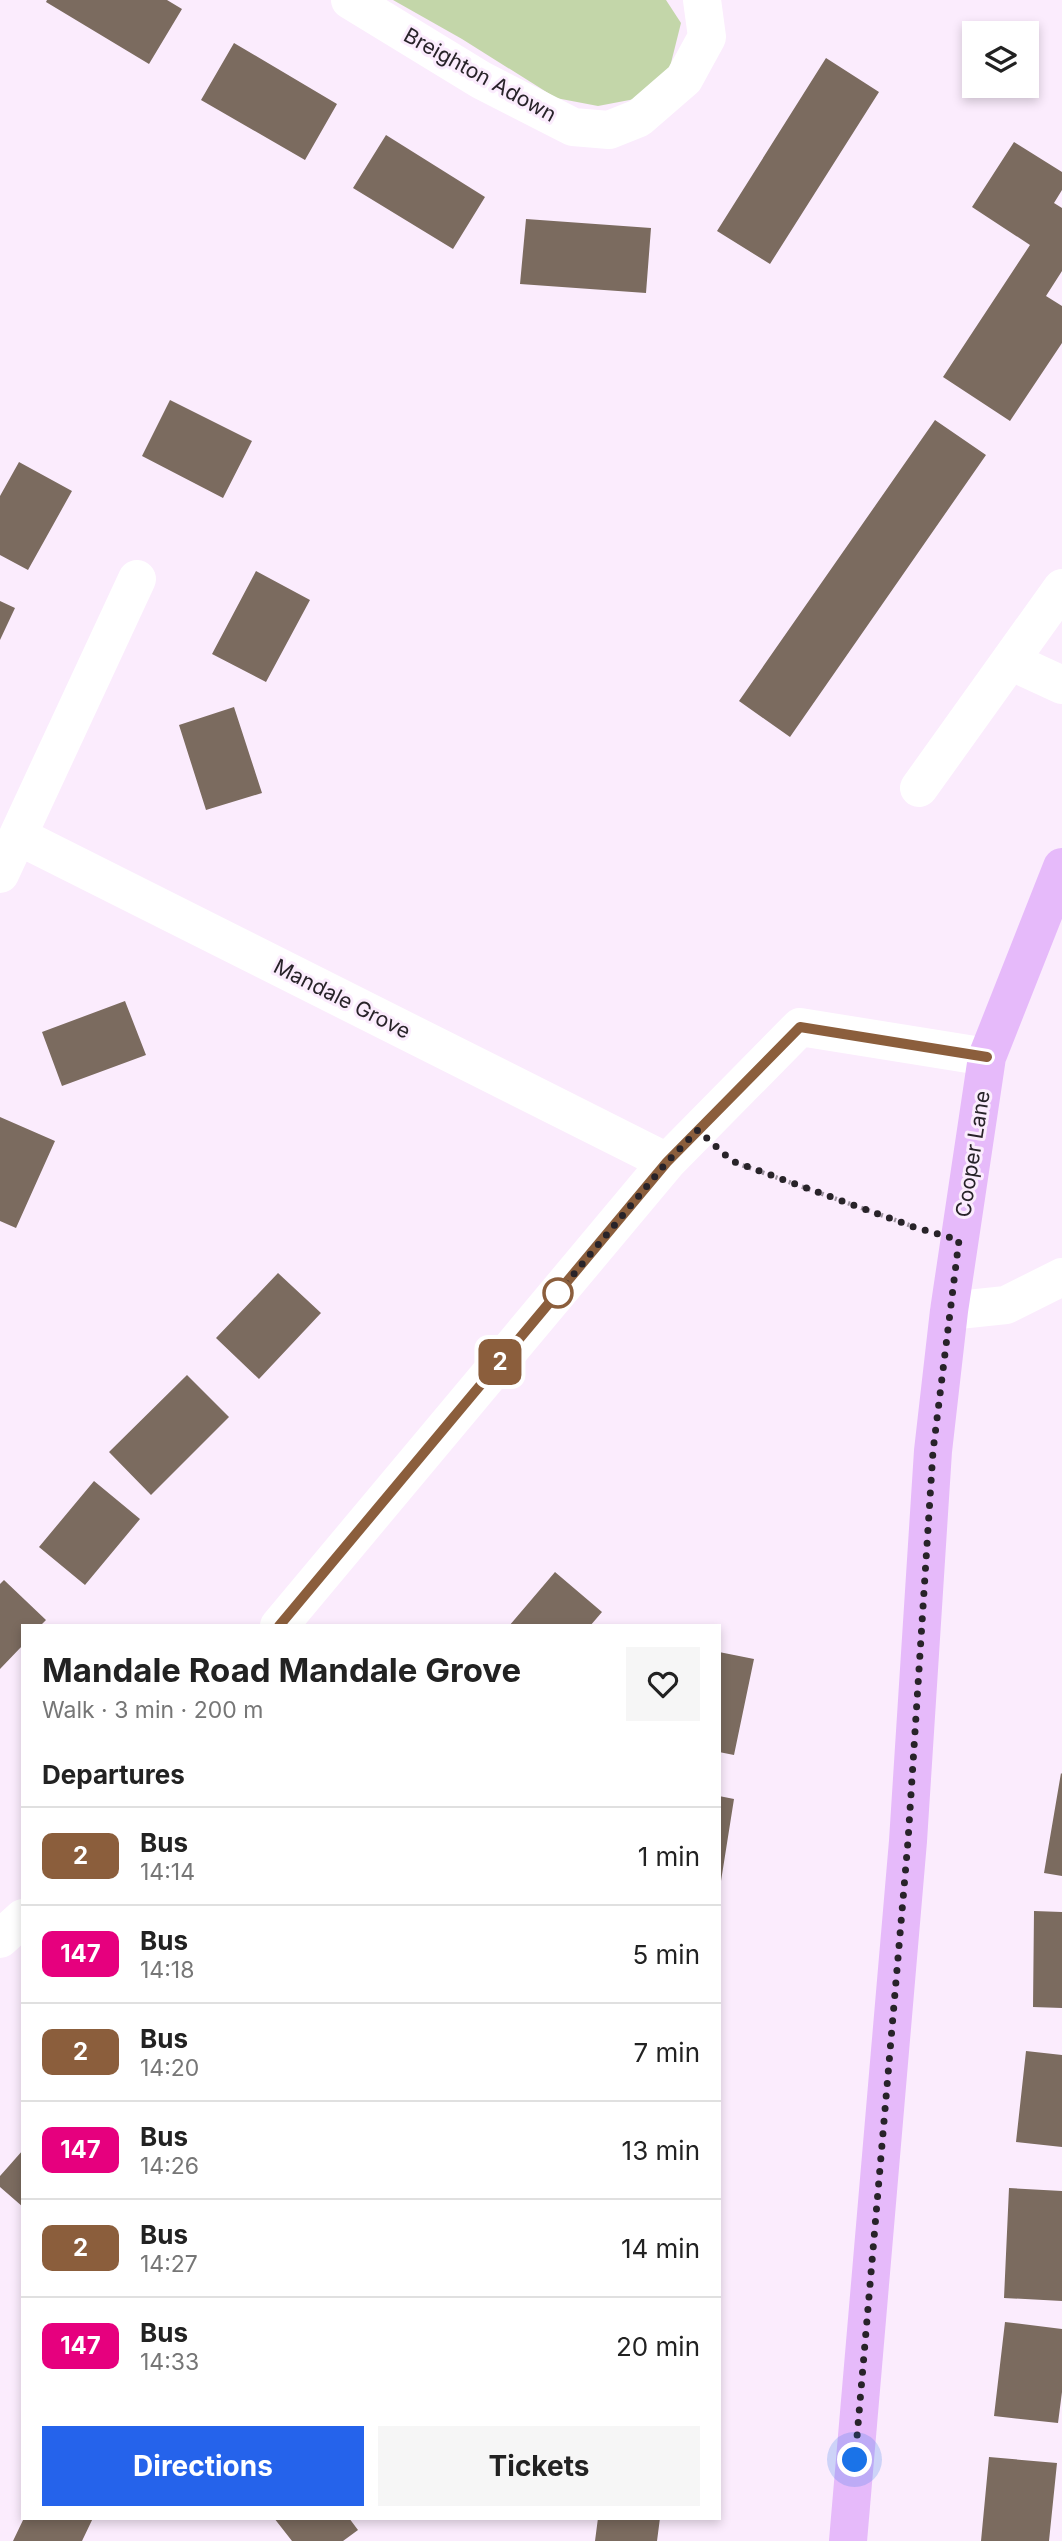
<!DOCTYPE html>
<html lang="en">
<head>
<meta charset="utf-8">
<style>
  :root { --surface:#fff; --page:#f6f6f6; --text:#222; --muted:#767676; --line:#e0e0e0; --accent:#2563eb }
  body { margin:0; font-family:Inter,sans-serif; background:var(--page); color:var(--text); height:100vh; display:flex; flex-direction:column; font-size:26px; white-space:nowrap }
  * { box-sizing:border-box; margin:0 }
  p { font-size:23px; color:var(--muted) }
  .icon { flex:none; width:38px; height:38px; fill:none; stroke:currentColor; stroke-width:2; stroke-linecap:round; stroke-linejoin:round }
  .map { position:relative; flex:1; overflow:hidden }
  .panel { position:absolute; left:21px; top:1624px; width:700px; height:896px; display:flex; flex-direction:column; background:var(--surface); border-radius:0px; box-shadow:0 4px 10px #0003 }
  .panel>* { flex:none }
  .badge { padding:0 14px; border-radius:10px; font-size:24px; line-height:46px }
  .tools { position:absolute; left:962px; top:21px; display:grid; gap:14px }
  .tools a { display:grid; place-items:center; width:77px; height:77px; border-radius:0px; background:var(--surface); box-shadow:0 4px 10px #0003; font-size:35px }
  .you { position:absolute; width:35px; height:35px; margin:-18px; border:5px solid #fff; border-radius:50%; background:#1a73e8; box-shadow:0 0 0 10px #1a73e833 }
  .map>.badge { position:absolute; translate:-50% -50%; box-shadow:0 0 0 4px #fff }
  h2 { padding:0 21px; font-size:26px; line-height:63px }
  .round { display:grid; place-items:center; flex:none; width:74px; height:74px; border-radius:0px; background:var(--page) }
  .overview { display:flex; align-items:center; justify-content:space-between; height:119px; padding:0 21px }
  h1 { font-size:33px; font-weight:700; line-height:52px }
  .primary-button { display:flex; gap:14px; margin-top:auto; padding:14px 21px }
  .primary-button a { flex:1; height:80px; border-radius:0px; background:var(--accent); color:#fff; font-size:28px; font-weight:700; line-height:80px; text-align:center }
  .primary-button a+a { background:var(--page); color:var(--text) }
  ul { padding:0; list-style:none }
  li { display:flex; align-items:center; gap:21px; height:98px; padding:0 21px; border-top:2px solid var(--line) }
  li div { flex:1 }
  li b { display:block; font-size:26px }
  li em { font-style:normal }
  li .badge { min-width:77px; font-weight:700; text-align:center }
  .map>svg:first-child { display:block }
  .green { fill:#c3d6a9 }
  .building { fill:#7b6b5f }
  .lines { fill:none; stroke-linecap:round; stroke-linejoin:round }
  .path { stroke:#9d929f; stroke-width:4.5; stroke-dasharray:2 5; stroke-linecap:butt }
  .minor { stroke:#fff; stroke-width:38 }
  .major { stroke:#e6bafa; stroke-width:38 }
  .line-casing { stroke:#fff; stroke-width:16 }
  .line { stroke:#8b5e3c; stroke-width:10 }
  .walk { stroke:#282329; stroke-width:7; stroke-dasharray:0 12.6 }
  .stop-dot { fill:#fff; stroke:#8b5e3c; stroke-width:3.5 }
  .labels { text-anchor:middle; stroke-width:6; stroke-linejoin:round; paint-order:stroke }
  .street-label { font-size:21px; fill:#282329; stroke:#fbecfd }
</style>
</head>
<body>
<div class="map">
<svg width="1062" height="2541" viewBox="0 0 1062 2541">
  <rect width="100%" height="100%" fill="#fbecfd"/>
  <path class="green" d="M 393,0 L 666,0 L 681,23 L 670,67 L 640,98 L 598,106 L 556,98 L 462,39 Z"/>
  <path class="building" d="M 47,0 L 167,0 L 182,9 L 149,64 L 46,2 Z
    M 234,43 L 337,104 L 305,160 L 201,100 Z
    M 826,58 L 879,92 L 770,264 L 717,231 Z
    M 386,135 L 485,197 L 453,249 L 353,188 Z
    M 1014,142 L 1062,172 L 1062,190 L 1054,203 L 1062,208 L 1062,271 L 1046,296 L 1062,306 L 1062,343 L 1010,421 L 943,377 L 1030,245 L 972,207 Z
    M 526,219 L 651,228 L 646,293 L 520,284 Z
    M 170,400 L 252,441 L 223,498 L 142,456 Z
    M 935,420 L 986,455 L 790,737 L 739,701 Z
    M 19,462 L 72,491 L 28,570 L 0,555 L 0,496 Z
    M 256,571 L 310,600 L 266,682 L 212,654 Z
    M 0,601 L 15,608 L 0,640 Z
    M 234,707 L 262,793 L 206,810 L 179,725 Z
    M 125,1001 L 146,1055 L 62,1086 L 42,1032 Z
    M 0,1117 L 55,1141 L 16,1228 L 0,1221 Z
    M 278,1273 L 321,1313 L 259,1379 L 216,1338 Z
    M 187,1375 L 229,1417 L 151,1495 L 109,1452 Z
    M 94,1481 L 140,1519 L 85,1585 L 39,1547 Z
    M 555,1572 L 602,1612 L 590,1626 L 509,1626 Z
    M 4,1580 L 46,1620 L 40,1626 L 23,1626 L 23,1645 L 0,1669 L 0,1584 Z
    M 719,1652 L 754,1659 L 734,1755 L 719,1752 Z
    M 1061,1773 L 1062,1774 L 1062,1876 L 1044,1873 Z
    M 719,1796 L 734,1799 L 721,1881 L 719,1881 Z
    M 1034,1911 L 1062,1912 L 1062,2008 L 1033,2007 Z
    M 1026,2051 L 1062,2055 L 1062,2147 L 1016,2142 Z
    M 23,2150 L 23,2207 L 0,2187 L 0,2176 Z
    M 1009,2188 L 1062,2191 L 1062,2301 L 1004,2298 Z
    M 1005,2322 L 1062,2329 L 1062,2392 L 1058,2423 L 994,2416 Z
    M 989,2457 L 1057,2463 L 1049,2541 L 981,2541 Z
    M 24,2518 L 93,2518 L 82,2541 L 13,2541 Z
    M 274,2518 L 349,2518 L 358,2530 L 343,2541 L 292,2541 Z
    M 598,2518 L 660,2518 L 657,2541 L 595,2541 Z"/>
  <g class="lines">
    <path class="path" d="M 736,1163 L 912,1226"/>
    <path class="minor" d="M 350,0 L 481,80 L 573,127 L 609,130 L 639,118 L 684,79 L 707,37 L 702,0
      M 1010,661 L 1062,685
      M 919,788 L 1062,588
      M 18,836 L 667,1162
      M 0,874 L 137,579
      M 949,1311 L 1006,1305 L 1062,1277
      M 279,1626 L 667,1162 L 800,1027 L 987,1057
      M 0,1939 L 23,1918"/>
    <path class="major" d="M 848,2541 L 908,1841 L 933,1451 L 949,1311 L 987,1057 L 1062,867"/>
  </g>
  <g class="lines">
    <defs>
      <path id="line" d="M 279,1626 L 667,1162 L 800,1027 L 987,1057"/>
    </defs>
    <use href="#line" class="line-casing"/>
    <use href="#line" class="line"/>
    <path class="walk" d="M 558,1293 L 667,1162 L 698,1130 L 732,1161 L 914,1227 L 959,1240 L 933,1451 L 908,1841 L 855,2460"/>
  </g>
  <circle class="stop-dot" cx="558" cy="1293" r="14"/>
  <g class="labels">
    <g class="street-label">
      <text transform="translate(480 75) rotate(29)" y="7">Breighton Adown</text>
      <text transform="translate(342 999) rotate(27)" y="7">Mandale Grove</text>
      <text transform="translate(973 1154) rotate(-81)" y="7">Cooper Lane</text>
    </g>
  </g>
</svg>
<div class="tools">
<a><svg class="icon" aria-label="layers" viewBox="0 0 24 24"><path d="M12 4l9 5-9 5-9-5zM3 14l9 5 9-5"/></svg></a>
</div>
<div class="you" style="left:855px;top:2460px"></div>
<b class="badge" style="left:500px;top:1362px;background:#8b5e3c;color:#fff">2</b>
<section class="panel">
<div class="overview"><div><h1>Mandale Road Mandale Grove</h1><p>Walk · 3 min · 200 m</p></div><a class="round"><svg class="icon" aria-label="heart" viewBox="0 0 24 24"><path d="M12 20l-8-8c-3-5 5-10 8-4 3-6 11-1 8 4z"/></svg></a></div>
<h2>Departures</h2>
<ul>
<li><span class="badge" style="background:#8b5e3c;color:#fff">2</span><div><b>Bus</b><p>14:14</p></div><em>1 min</em></li>
<li><span class="badge" style="background:#e6007e;color:#fff">147</span><div><b>Bus</b><p>14:18</p></div><em>5 min</em></li>
<li><span class="badge" style="background:#8b5e3c;color:#fff">2</span><div><b>Bus</b><p>14:20</p></div><em>7 min</em></li>
<li><span class="badge" style="background:#e6007e;color:#fff">147</span><div><b>Bus</b><p>14:26</p></div><em>13 min</em></li>
<li><span class="badge" style="background:#8b5e3c;color:#fff">2</span><div><b>Bus</b><p>14:27</p></div><em>14 min</em></li>
<li><span class="badge" style="background:#e6007e;color:#fff">147</span><div><b>Bus</b><p>14:33</p></div><em>20 min</em></li>
</ul>
<div class="primary-button"><a>Directions</a><a>Tickets</a></div>
</section>
</div>
</body>
</html>
